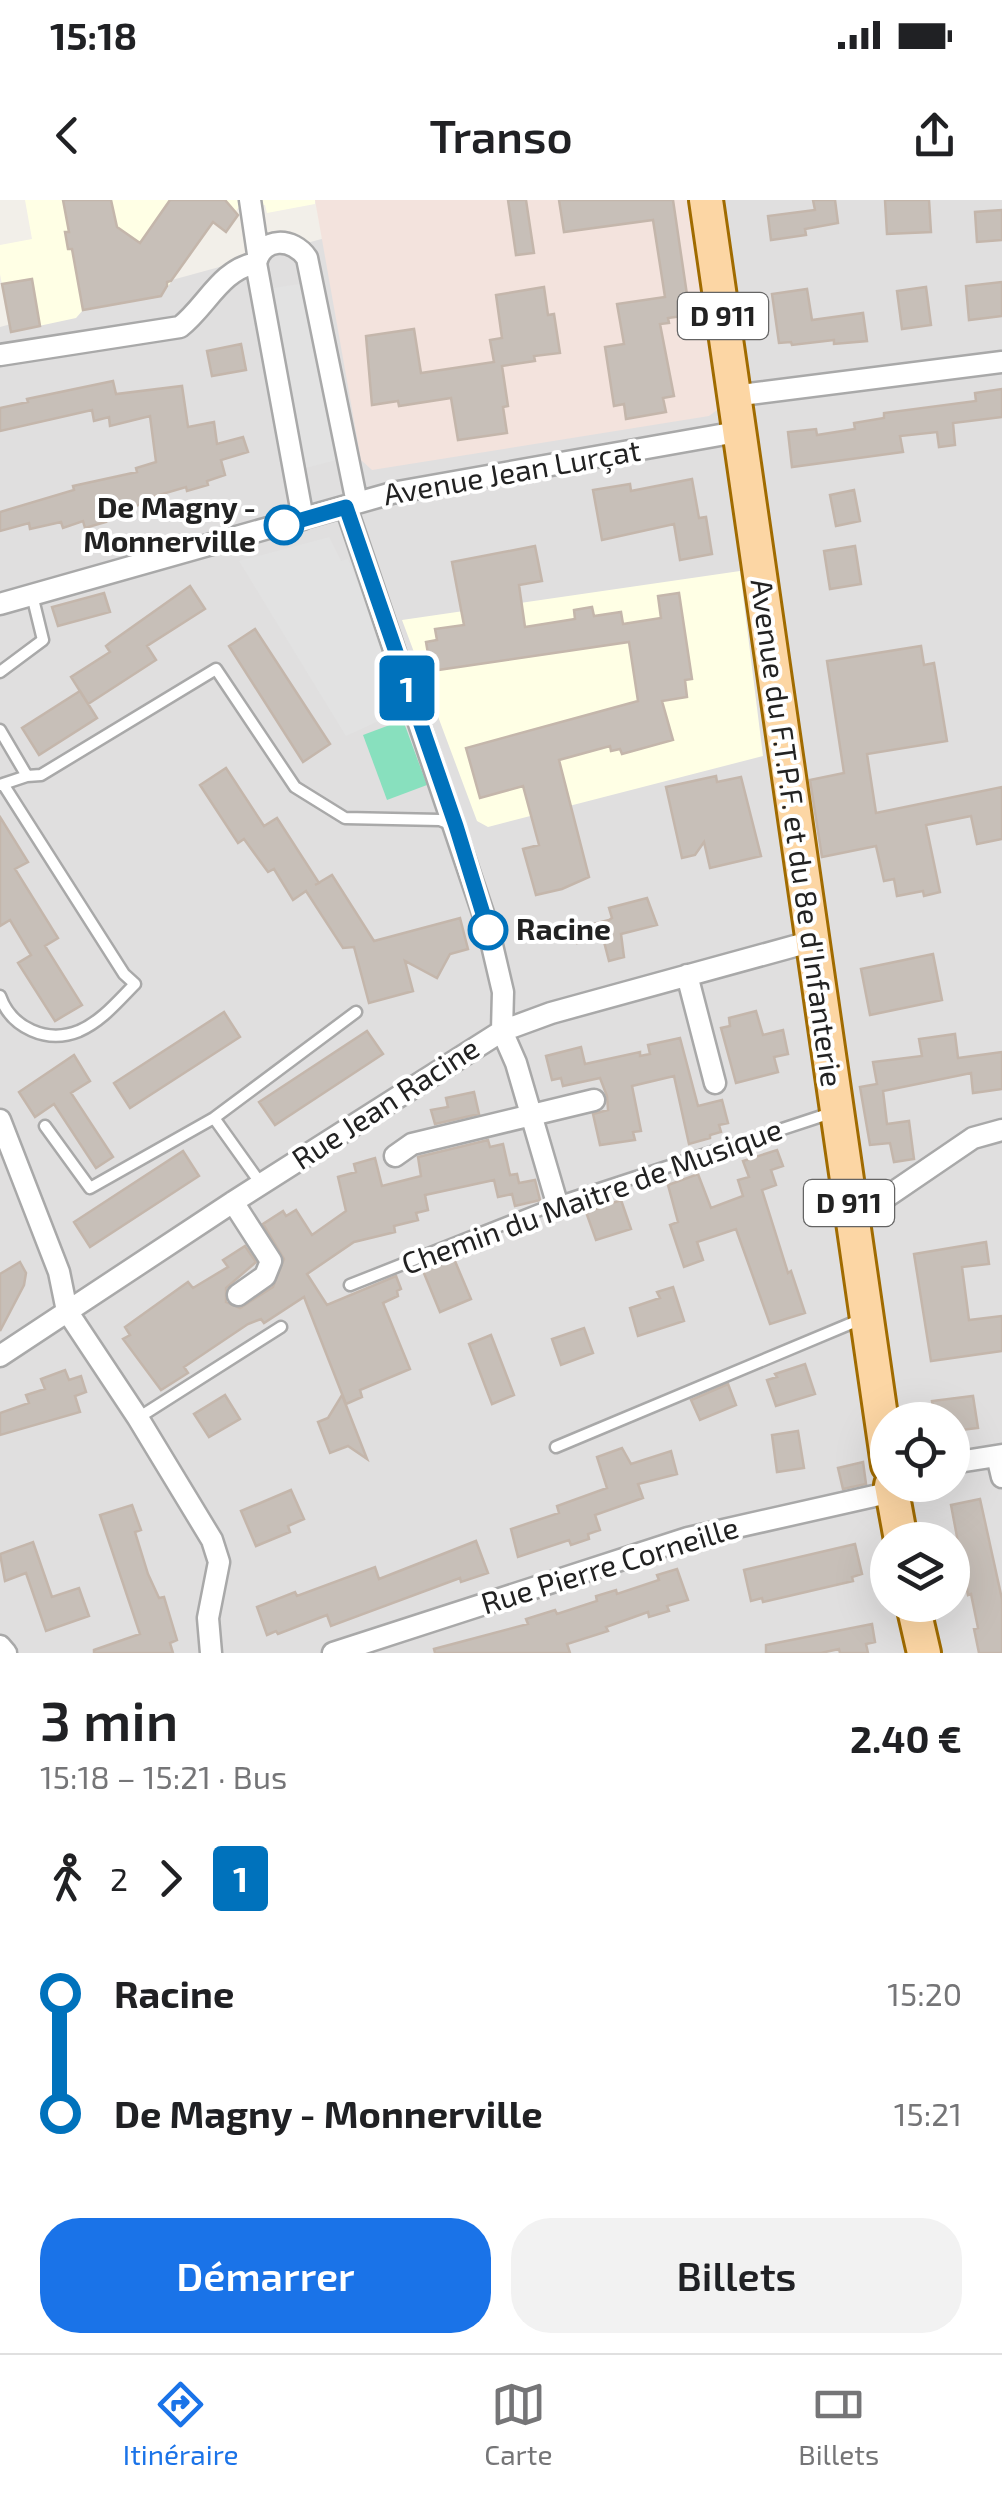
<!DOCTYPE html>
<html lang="fr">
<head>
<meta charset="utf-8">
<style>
  :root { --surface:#fff; --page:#f2f2f2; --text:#202124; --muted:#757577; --line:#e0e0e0; --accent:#1a73e8 }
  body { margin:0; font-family:"Exo 2",sans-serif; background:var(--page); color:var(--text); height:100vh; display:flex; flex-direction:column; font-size:38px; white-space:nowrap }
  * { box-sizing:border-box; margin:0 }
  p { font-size:32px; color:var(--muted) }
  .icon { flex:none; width:55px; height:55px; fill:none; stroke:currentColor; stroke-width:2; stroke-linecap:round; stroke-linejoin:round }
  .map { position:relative; height:1453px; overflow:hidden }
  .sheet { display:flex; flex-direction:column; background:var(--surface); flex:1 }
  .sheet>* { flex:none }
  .badge { padding:0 20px; border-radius:8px; font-size:35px; line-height:65px }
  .controls { position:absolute; left:870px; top:1202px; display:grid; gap:20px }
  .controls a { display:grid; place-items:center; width:100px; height:100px; border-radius:50%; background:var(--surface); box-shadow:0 10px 40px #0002; font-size:50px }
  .map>.badge { position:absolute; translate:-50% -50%; box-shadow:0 0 0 5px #fff }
  .legs { display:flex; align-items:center; gap:15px; height:110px; padding:0 40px; font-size:32px }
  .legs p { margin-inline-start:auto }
  .overview { display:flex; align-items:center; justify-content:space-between; height:170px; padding:0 40px }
  h1 { font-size:55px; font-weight:600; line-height:75px }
  .button { display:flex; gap:20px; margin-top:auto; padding:20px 40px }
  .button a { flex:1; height:115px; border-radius:40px; background:var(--accent); color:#fff; font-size:40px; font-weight:600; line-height:115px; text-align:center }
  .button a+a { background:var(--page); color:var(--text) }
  ul { padding:0 40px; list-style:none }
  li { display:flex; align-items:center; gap:35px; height:120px; font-size:38px }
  li i { display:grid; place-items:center; width:15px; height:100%; margin:0 12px; background:currentColor }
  li i::after { content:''; width:25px; height:25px; margin:-12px; border:8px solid; border-radius:50%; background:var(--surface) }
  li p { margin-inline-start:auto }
  li:first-child i { background:linear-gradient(#0000 50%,currentColor 0) }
  li:last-child i { background:linear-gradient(currentColor 50%,#0000 0) }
  .status { display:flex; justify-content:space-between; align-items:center; height:70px; padding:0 50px; background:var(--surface); direction:ltr }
  .status svg { height:28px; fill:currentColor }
  header { display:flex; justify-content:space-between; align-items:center; height:130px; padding:0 40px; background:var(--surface); font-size:45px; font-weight:600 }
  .dock { display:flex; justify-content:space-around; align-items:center; height:140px; border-top:2px solid var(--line); background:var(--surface); font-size:28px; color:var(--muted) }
  .dock a { display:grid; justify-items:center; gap:5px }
  .dock .on { color:var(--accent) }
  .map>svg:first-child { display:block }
  .residential { fill:#e0dfdf; fill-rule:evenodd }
  .education { fill:#ffffe5 }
  .military { fill:#f3e3dd }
  .pitch { fill:#88e0be }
  .parking { fill:#e2e2e2 }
  .building { fill:#c7bfb8; stroke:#c4b6ab; stroke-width:2.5 }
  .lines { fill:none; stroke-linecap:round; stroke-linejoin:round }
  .lane-casing { stroke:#a9a9a9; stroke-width:15 }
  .street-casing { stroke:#a9a9a9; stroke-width:25 }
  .primary-casing { stroke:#a06b00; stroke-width:38 }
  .lane { stroke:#fff; stroke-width:10 }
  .street { stroke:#fff; stroke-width:20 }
  .primary { stroke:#fcd6a4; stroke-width:32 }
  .line-1-casing { stroke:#fff; stroke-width:22 }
  .line-1 { stroke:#0072bc; stroke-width:15 }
  .stop-1-dot { fill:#fff; stroke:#0072bc; stroke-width:5 }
  .labels { text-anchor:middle; stroke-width:8; stroke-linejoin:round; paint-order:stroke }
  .shield { fill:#fff; stroke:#646464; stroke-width:2.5 }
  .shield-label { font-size:28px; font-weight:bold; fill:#222 }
  .street-label { font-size:30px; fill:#222; stroke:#fff }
  .stop-label { font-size:30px; font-weight:bold; fill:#222; stroke:#fff; text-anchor:end }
</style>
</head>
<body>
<div class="status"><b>15:18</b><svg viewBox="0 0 49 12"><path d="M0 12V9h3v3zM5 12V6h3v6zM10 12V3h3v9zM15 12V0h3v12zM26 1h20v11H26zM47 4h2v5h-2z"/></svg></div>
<header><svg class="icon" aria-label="back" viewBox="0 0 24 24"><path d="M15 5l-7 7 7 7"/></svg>Transo<svg class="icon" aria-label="share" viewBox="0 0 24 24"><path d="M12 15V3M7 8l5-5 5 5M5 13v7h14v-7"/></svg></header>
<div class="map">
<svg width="1002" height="1453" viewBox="0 0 1002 1453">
  <rect width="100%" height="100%" fill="#f2efe9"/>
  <path class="residential" d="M 464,0 L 1002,0 L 1002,1453 L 0,1453 L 0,127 ZM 888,1220 L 952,1220 L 952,1285 L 888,1285 ZM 888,1340 L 952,1340 L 952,1405 L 888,1405 Z"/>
  <path class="education" d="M 25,0 L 315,0 L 315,4 L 267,13 L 265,5 L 238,8 L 236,11 L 239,14 L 226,32 L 213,23 L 161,96 L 83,110 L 76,118 L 11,132 L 0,74 L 0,45 L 32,39 Z
    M 740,371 L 763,556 L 488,627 L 477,621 L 402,420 Z"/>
  <path class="military" d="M 315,0 L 690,0 L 717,210 L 709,216 L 372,270 L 361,260 Z"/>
  <path class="pitch" d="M 403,520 L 427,585 L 387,600 L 363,535 Z"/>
  <path class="parking" d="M 312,82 L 348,257 L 294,271 L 261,90 Z
    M 329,337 L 341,361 L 348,359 L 409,507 L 346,536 L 239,361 Z"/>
  <path class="building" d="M 63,0 L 111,0 L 117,27 L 140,43 L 170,0 L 225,0 L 238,15 L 226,32 L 213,22 L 171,81 L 167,82 L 167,86 L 161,96 L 83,110 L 72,49 L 68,49 L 65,32 L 69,32 Z
    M 508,0 L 526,0 L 534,53 L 516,55 Z
    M 559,0 L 673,0 L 690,115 L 668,118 L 669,123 L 660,124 L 674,196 L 663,198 L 666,212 L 626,219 L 624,204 L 614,206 L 605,147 L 624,144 L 617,104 L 665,97 L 653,20 L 564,32 Z
    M 813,0 L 835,0 L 838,23 L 805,29 L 806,35 L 771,40 L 768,16 L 815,10 Z
    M 885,0 L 929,0 L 931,32 L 887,34 Z
    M 1002,10 L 1002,40 L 977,42 L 975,12 Z
    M 32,79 L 40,126 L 11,132 L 2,84 Z
    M 1002,82 L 1002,116 L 969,120 L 966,86 Z
    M 544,87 L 548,115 L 554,114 L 560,153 L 534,156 L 535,161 L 502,166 L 508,206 L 503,207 L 507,233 L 458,240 L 451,198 L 399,206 L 398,201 L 372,205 L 366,136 L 414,129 L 421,173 L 494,162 L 490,140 L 502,138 L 496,95 Z
    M 926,87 L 931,125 L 902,129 L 897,91 Z
    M 807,89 L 812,120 L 863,113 L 867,141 L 834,144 L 834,140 L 792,145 L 791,142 L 779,143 L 772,94 Z
    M 241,144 L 246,170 L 212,176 L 207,151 Z
    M 113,181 L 116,194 L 182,186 L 188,227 L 214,222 L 217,244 L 243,237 L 248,252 L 221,260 L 225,275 L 207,281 L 208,285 L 187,291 L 186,287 L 145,299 L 146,303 L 104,315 L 106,322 L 85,328 L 83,321 L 63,328 L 61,322 L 30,329 L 29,323 L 0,331 L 0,312 L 74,290 L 73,286 L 137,272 L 136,268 L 156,262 L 150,216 L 110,226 L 109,217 L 94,221 L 92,210 L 0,231 L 0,208 L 28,202 L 27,199 Z
    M 1002,189 L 1002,217 L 953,223 L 955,245 L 939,247 L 937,232 L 900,236 L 903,252 L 792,267 L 788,232 L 816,229 L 817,235 L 855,229 L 854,223 L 884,218 L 884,213 L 976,201 L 975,193 Z
    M 692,279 L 699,318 L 706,317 L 712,354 L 680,360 L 674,324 L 602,340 L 593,290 L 630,284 L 631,291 Z
    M 854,290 L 860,321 L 836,326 L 830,295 Z
    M 535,346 L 542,381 L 519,385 L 525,427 L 575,419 L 574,410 L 592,407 L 594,416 L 621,412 L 623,424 L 661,418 L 658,396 L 679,393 L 692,479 L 685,480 L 687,497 L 662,501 L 673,540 L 622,554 L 620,549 L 611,551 L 610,546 L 559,560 L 589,677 L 562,689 L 536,695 L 523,649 L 539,645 L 523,586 L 480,598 L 466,548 L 638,501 L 629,442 L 431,471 L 426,442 L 437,440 L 435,429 L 464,425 L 452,362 Z
    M 855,346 L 861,384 L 830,389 L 824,351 Z
    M 190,386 L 205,409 L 147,446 L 156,460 L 88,504 L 71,477 L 110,452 L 106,446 L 111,442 Z
    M 104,393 L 110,412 L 58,426 L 52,407 Z
    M 255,429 L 330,544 L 303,562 L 229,446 Z
    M 921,446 L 924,465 L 934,463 L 947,541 L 867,554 L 876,613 L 1002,587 L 1002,639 L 977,644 L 971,616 L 926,625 L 940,692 L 924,696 L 923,691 L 897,696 L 894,679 L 884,681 L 876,646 L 822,657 L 810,580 L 844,573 L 827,461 Z
    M 80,491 L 97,518 L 39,555 L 22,528 Z
    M 226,568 L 264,626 L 277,618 L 319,683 L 315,685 L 332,675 L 374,741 L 460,718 L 468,749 L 450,754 L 437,778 L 405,761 L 413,791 L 369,803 L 354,747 L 343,748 L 306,691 L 293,700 L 274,669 L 268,672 L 244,639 L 238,643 L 200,585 Z
    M 716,576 L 717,582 L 741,577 L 761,656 L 710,668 L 704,642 L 695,655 L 682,658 L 666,587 Z
    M 0,617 L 28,662 L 15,669 L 58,738 L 45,746 L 82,805 L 55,821 L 18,763 L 31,755 L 10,720 L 0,726 Z
    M 647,698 L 657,725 L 621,734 L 624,757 L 609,761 L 603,738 L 577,743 L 574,729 L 609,720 L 612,718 L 609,708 Z
    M 933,754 L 942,800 L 870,815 L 861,769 Z
    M 756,811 L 763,835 L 783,830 L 788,854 L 774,857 L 778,872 L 736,883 L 721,828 L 730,826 L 729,818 Z
    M 224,812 L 240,837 L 130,908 L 114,883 Z
    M 367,831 L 383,854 L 275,925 L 259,902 Z
    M 955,834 L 958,858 L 1002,852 L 1002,889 L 973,893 L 971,873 L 883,891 L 887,924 L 909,921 L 914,959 L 894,962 L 890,943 L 870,945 L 860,887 L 877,884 L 873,862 L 922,856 L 919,839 Z
    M 680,838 L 698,906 L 722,900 L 728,923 L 719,925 L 721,932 L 710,935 L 710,938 L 689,944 L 674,876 L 632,886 L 641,931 L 633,932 L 635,940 L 600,945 L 593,914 L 608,910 L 607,896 L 600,878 L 563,886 L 561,878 L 552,880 L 546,856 L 581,847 L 585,864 L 640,852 L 640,856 L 650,854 L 648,845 Z
    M 74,855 L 90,881 L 71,893 L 113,957 L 96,968 L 54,904 L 35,917 L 19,892 Z
    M 474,892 L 479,914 L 435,924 L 431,910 L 448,907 L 446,898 Z
    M 488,940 L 490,947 L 503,944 L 510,975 L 517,974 L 519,983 L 535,980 L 540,1000 L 515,1006 L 512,994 L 498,997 L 494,980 L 425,995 L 428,1010 L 416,1013 L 418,1020 L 394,1026 L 395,1032 L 354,1042 L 307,1074 L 327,1105 L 396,1076 L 401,1089 L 397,1091 L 398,1096 L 383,1103 L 410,1169 L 360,1190 L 362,1197 L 346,1204 L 304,1097 L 264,1123 L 261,1119 L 248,1124 L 184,1167 L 188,1173 L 161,1190 L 123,1139 L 130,1135 L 125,1127 L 188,1082 L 193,1088 L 228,1067 L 223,1060 L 245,1046 L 256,1062 L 226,1088 L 226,1102 L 240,1108 L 273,1087 L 284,1059 L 263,1024 L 283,1011 L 286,1016 L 296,1010 L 312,1035 L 346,1011 L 338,977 L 356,972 L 354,964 L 375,958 L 382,986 L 421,976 L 418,957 Z
    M 777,950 L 783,966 L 771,970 L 776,985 L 762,990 L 788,1073 L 791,1071 L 805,1113 L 770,1124 L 736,1029 L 697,1042 L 703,1060 L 684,1067 L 670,1025 L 678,1022 L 668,985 L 698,974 L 711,1008 L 743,996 L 738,980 L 749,977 L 743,961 Z
    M 183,951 L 199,976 L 90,1047 L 74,1022 Z
    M 621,1000 L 631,1029 L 596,1040 L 586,1012 Z
    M 986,1042 L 989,1064 L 962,1067 L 969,1120 L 1002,1116 L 1002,1151 L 931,1161 L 914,1054 Z
    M 452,1054 L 471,1099 L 440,1112 L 421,1066 Z
    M 20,1062 L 26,1073 L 24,1085 L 0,1131 L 0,1074 Z
    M 673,1087 L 684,1121 L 638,1136 L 630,1108 L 660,1098 L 657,1092 Z
    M 584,1128 L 593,1153 L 561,1165 L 552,1139 Z
    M 491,1135 L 514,1195 L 492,1204 L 469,1144 Z
    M 805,1164 L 815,1194 L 776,1206 L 767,1180 L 777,1177 L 775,1174 Z
    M 65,1170 L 69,1180 L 81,1176 L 86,1192 L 75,1196 L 80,1212 L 0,1235 L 0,1213 L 29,1203 L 26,1195 L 45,1189 L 41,1179 Z
    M 728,1184 L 736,1205 L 700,1220 L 691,1200 Z
    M 225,1195 L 240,1219 L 209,1237 L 194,1214 Z
    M 342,1195 L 367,1259 L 348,1246 L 330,1253 L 318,1222 L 328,1218 Z
    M 973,1196 L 978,1228 L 952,1231 L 952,1220 L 935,1220 L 932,1201 Z
    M 798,1231 L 804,1268 L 777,1272 L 772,1235 Z
    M 622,1248 L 631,1264 L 671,1251 L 677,1274 L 638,1284 L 643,1298 L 595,1315 L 600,1330 L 588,1334 L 589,1339 L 571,1345 L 569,1340 L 518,1357 L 511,1329 L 559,1313 L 557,1306 L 607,1288 L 597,1257 Z
    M 863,1262 L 866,1284 L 843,1289 L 838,1268 Z
    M 291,1290 L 304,1319 L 288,1326 L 290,1332 L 256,1346 L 241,1311 Z
    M 980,1299 L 1002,1399 L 1002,1453 L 979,1453 L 974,1429 L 978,1428 L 971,1394 L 968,1395 L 951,1305 Z
    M 132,1305 L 141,1330 L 135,1332 L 148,1374 L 159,1398 L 164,1397 L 177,1440 L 170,1443 L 173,1453 L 94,1453 L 94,1450 L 140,1434 L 100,1315 Z
    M 476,1341 L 488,1373 L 461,1382 L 460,1378 L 331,1426 L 327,1415 L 278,1434 L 276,1431 L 267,1435 L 257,1407 L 295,1392 L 297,1396 L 375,1367 L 379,1379 Z
    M 33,1342 L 52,1397 L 79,1388 L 89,1416 L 46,1431 L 26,1373 L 5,1381 L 0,1354 Z
    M 855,1344 L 862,1374 L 852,1377 L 853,1381 L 763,1402 L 762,1398 L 751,1401 L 744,1370 Z
    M 677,1369 L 688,1400 L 667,1406 L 669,1411 L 649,1417 L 648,1412 L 606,1427 L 608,1431 L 567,1444 L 570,1453 L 435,1453 L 434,1449 L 528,1424 L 526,1419 L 555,1410 L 557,1414 L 597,1401 L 596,1396 L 616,1390 L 617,1394 L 659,1380 L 657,1375 Z
    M 872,1424 L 875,1442 L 866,1444 L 868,1453 L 840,1453 L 839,1449 L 821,1453 L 766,1453 L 766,1445 Z"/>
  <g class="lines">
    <defs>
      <path id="lane" d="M 0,472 L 43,440 L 32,395
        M 0,530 L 27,576
        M 0,585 L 27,576 L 41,575 L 216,469 L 295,587 L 345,618 L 440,620 L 450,624
        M 0,796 C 11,828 47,844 79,831 C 102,821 118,801 135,784 L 124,774 L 3,584
        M 214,918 L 261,984
        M 45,926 L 90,988 L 214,918 L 356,812
        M 350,1085 L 557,1003 L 834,912
        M 138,1218 L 281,1127
        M 556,1247 L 864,1118"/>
      <path id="street" d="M 250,0 L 258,54
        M 0,155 L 180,127 C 207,106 220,70 256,63
        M 733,196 L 1002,162
        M 346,307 L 488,728 L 503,792 L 502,831 L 516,863 L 557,1003
        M 303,319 L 256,63 C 262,37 293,37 307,58 L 357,303
        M 0,404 L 392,293 L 737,232
        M 687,775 L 715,883
        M 0,920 L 59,1072 L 67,1111 L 138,1218 L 212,1340 L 219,1362 L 208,1418 L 211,1453
        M 395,956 L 412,944 L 594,900
        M 233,1002 L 271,1061 L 265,1076 L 238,1095
        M 851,1015 L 863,1013 L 973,938 L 1002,930
        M 0,1156 L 233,1002 L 502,831 L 551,813 L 813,741
        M 997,1256 L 1002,1277
        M 952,1263 L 1002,1255
        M 0,1446 L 6,1453
        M 333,1453 L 688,1338 L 892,1292"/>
      <path id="primary" d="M 706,0 L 888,1265
        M 891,1285 L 901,1340
        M 913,1405 L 924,1453"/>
    </defs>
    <use href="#lane" class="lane-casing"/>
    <use href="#street" class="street-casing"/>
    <use href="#primary" class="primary-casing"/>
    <use href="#lane" class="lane"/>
    <use href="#street" class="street"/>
    <use href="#primary" class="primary"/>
  </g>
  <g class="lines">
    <defs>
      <path id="line-1" d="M 284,325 L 346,307 L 456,626 L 488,730"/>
    </defs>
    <use href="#line-1" class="line-1-casing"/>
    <use href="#line-1" class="line-1"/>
  </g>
  <g class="stop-1-dot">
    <circle cx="284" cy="325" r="18"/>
    <circle cx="488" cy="730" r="18"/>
  </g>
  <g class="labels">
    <g class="shield">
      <rect x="678" y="93" width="90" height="46" rx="8"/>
      <rect x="804" y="980" width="90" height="46" rx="8"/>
    </g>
    <g class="shield-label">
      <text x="723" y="126">D 911</text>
      <text x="849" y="1013">D 911</text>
    </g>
    <g class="street-label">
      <text transform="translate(512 273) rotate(-10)" y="10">Avenue Jean Lurçat</text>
      <text transform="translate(796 633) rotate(82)" y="10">Avenue du F.T.P.F. et du 8e d'Infanterie</text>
      <text transform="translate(386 904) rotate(-33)" y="10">Rue Jean Racine</text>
      <text transform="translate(592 997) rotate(-20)" y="10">Chemin du Maitre de Musique</text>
      <text transform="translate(610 1366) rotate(-17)" y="10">Rue Pierre Corneille</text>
    </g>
    <g class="stop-label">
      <text x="256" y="318">De Magny -<tspan x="256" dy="34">Monnerville</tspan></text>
      <text x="516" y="740" text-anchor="start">Racine</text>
    </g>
  </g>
</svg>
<div class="controls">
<a><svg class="icon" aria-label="locate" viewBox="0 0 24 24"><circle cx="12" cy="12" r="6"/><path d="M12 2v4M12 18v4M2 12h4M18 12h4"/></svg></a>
<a><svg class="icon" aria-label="layers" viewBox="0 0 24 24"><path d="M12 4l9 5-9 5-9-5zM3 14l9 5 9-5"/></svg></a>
</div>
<b class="badge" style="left:407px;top:488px;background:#0072bc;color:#fff">1</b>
</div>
<section class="sheet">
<div class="overview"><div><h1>3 min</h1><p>15:18 – 15:21 · Bus</p></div><b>2.40 €</b></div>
<div class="legs"><svg class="icon" aria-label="walk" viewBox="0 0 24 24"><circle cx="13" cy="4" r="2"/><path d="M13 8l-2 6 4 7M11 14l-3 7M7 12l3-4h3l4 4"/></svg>2<svg class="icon" aria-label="forward" viewBox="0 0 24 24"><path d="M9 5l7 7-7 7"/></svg><b class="badge" style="background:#0072bc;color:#fff">1</b></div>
<ul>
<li><i style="color:#0072bc"></i><b>Racine</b><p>15:20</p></li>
<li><i style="color:#0072bc"></i><b>De Magny - Monnerville</b><p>15:21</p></li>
</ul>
<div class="button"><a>Démarrer</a><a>Billets</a></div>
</section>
<nav class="dock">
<a class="on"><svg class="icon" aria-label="directions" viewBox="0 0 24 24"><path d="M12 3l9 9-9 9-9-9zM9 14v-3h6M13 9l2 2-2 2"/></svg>Itinéraire</a>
<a><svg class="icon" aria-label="map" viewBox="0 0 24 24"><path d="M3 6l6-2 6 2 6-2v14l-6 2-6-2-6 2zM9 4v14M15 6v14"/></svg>Carte</a>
<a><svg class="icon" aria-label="tickets" viewBox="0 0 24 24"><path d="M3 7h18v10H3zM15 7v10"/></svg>Billets</a>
</nav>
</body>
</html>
